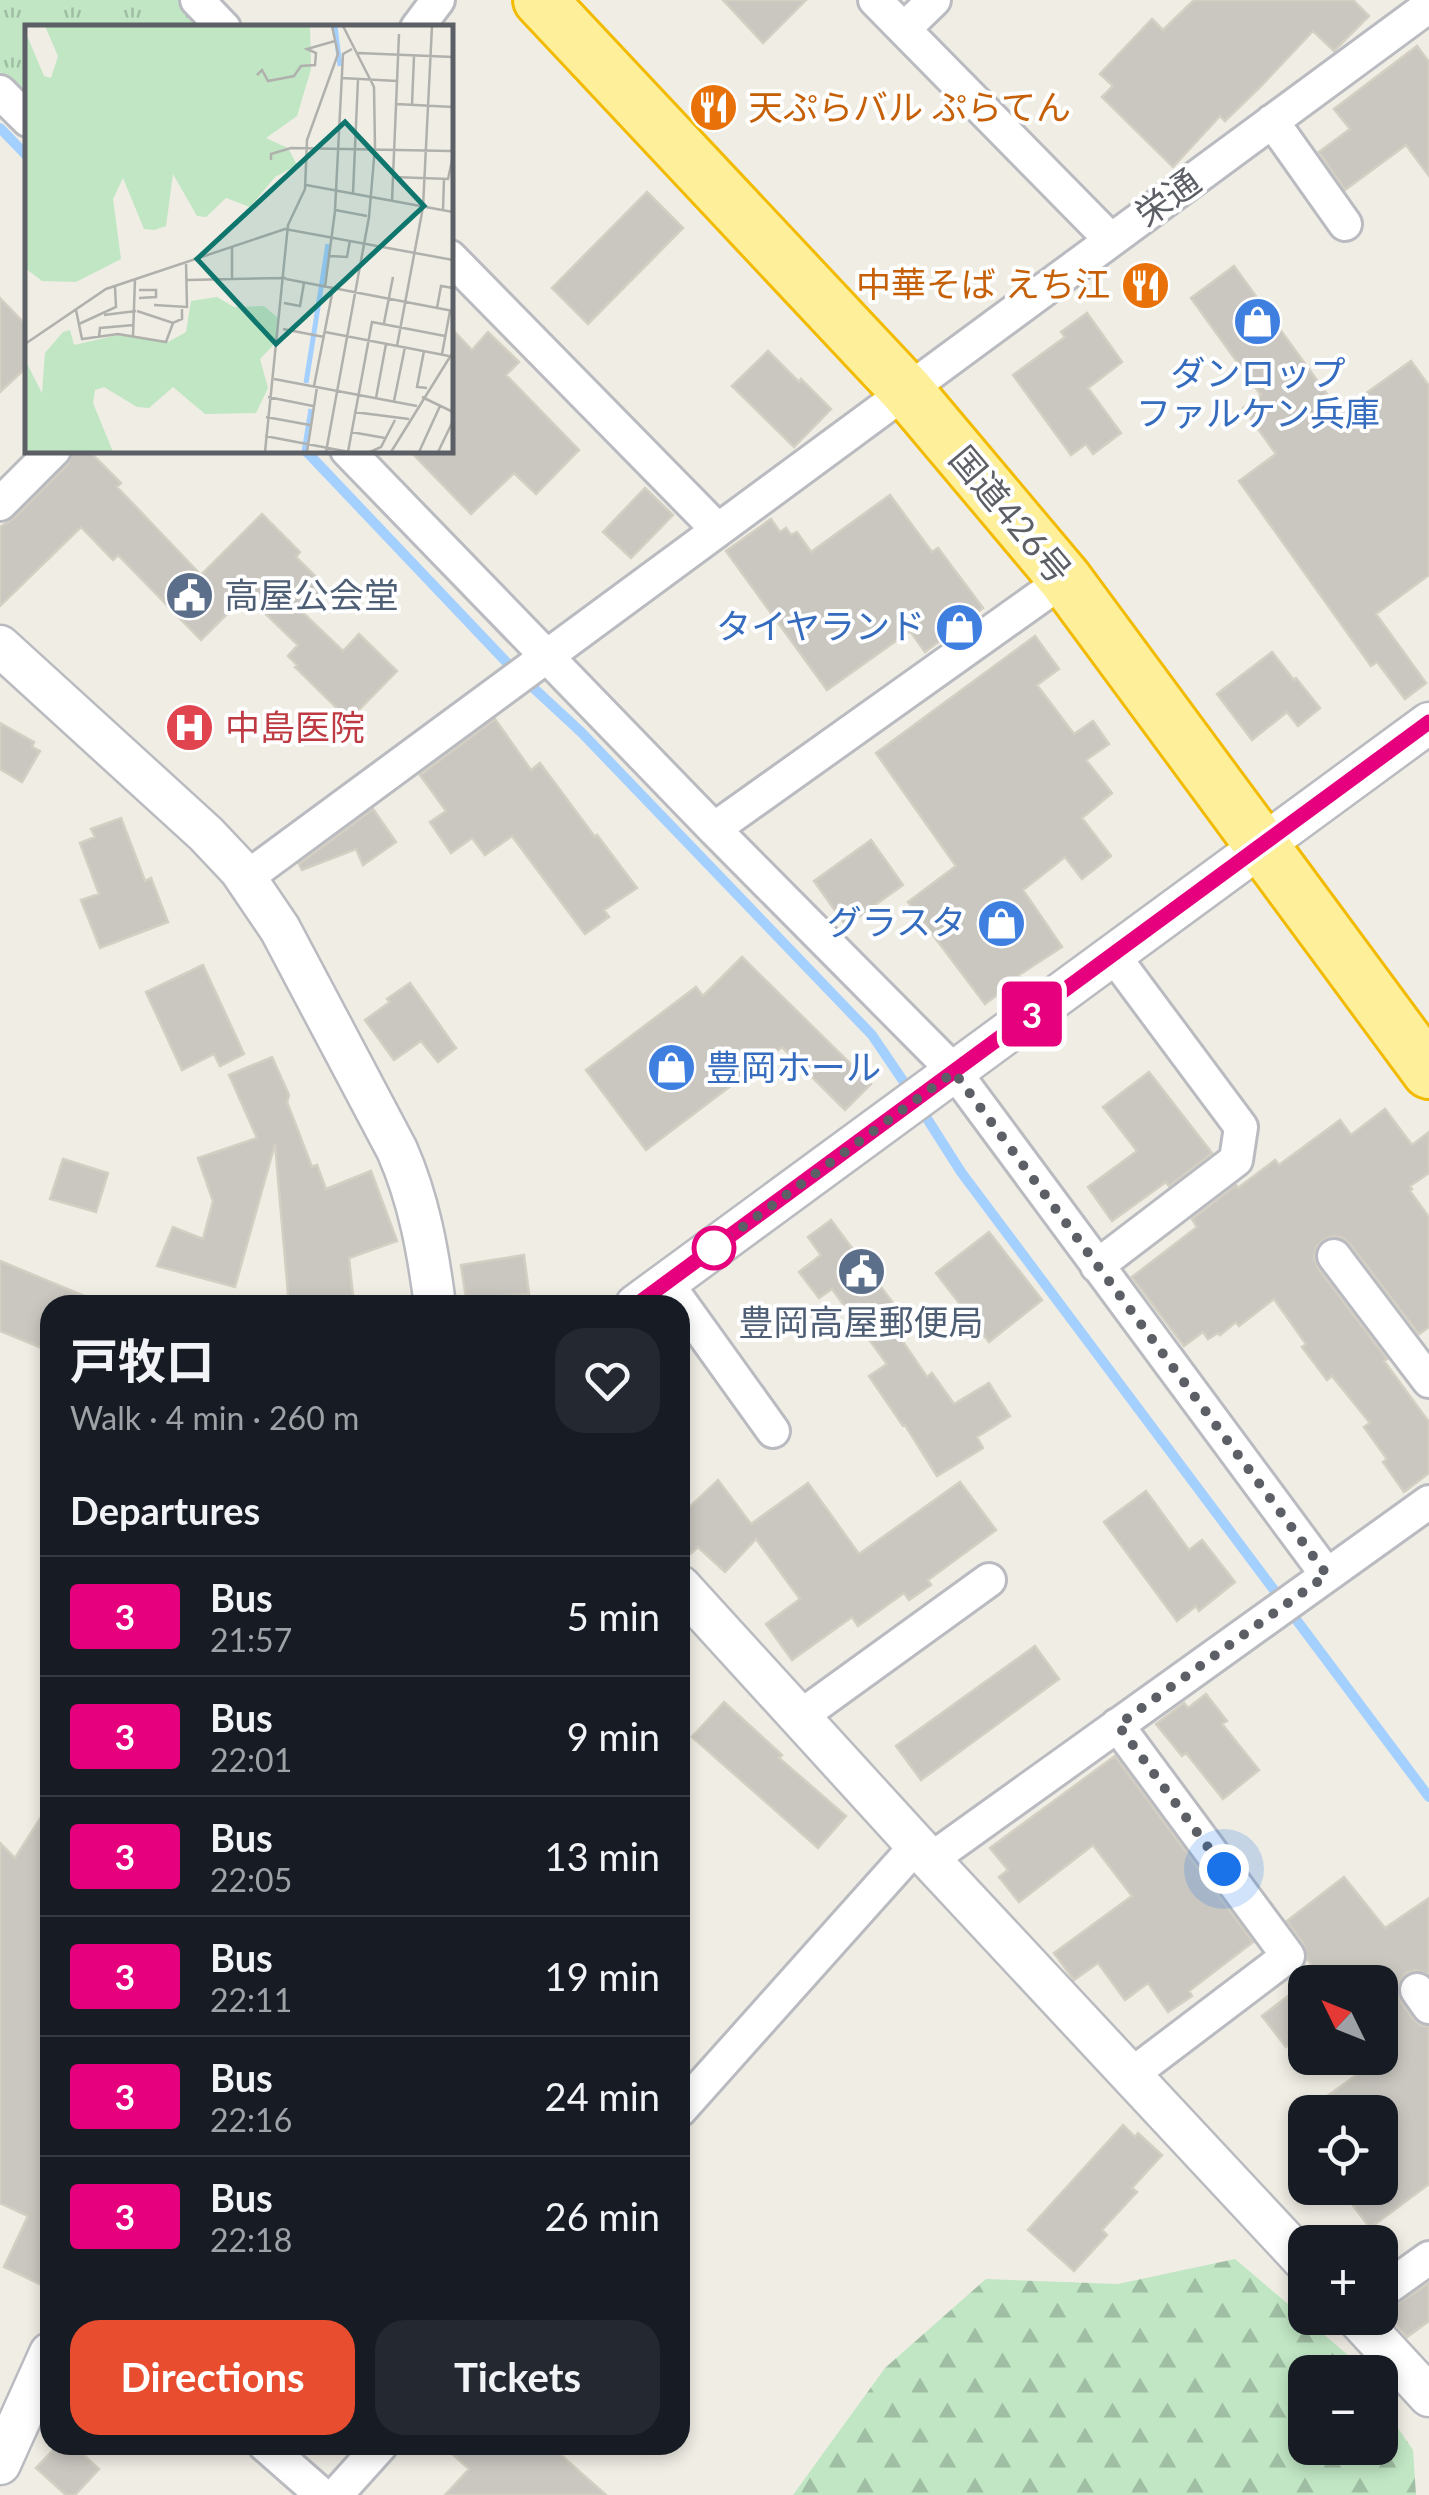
<!DOCTYPE html>
<html lang="en">
<head>
<meta charset="utf-8">
<style>
  :root { --surface:#171b24; --page:#242831; --text:#f1f3f6; --muted:#9ea1a6; --line:#363941; --accent:#e94d2f }
  body { margin:0; font-family:Lato,"Noto Sans JP",sans-serif; background:var(--page); color:var(--text); height:100vh; display:flex; flex-direction:column; font-size:38px; white-space:nowrap }
  * { box-sizing:border-box; margin:0 }
  p { font-size:32px; color:var(--muted) }
  .icon { flex:none; width:55px; height:55px; fill:none; stroke:currentColor; stroke-width:2; stroke-linecap:round; stroke-linejoin:round }
  .map { position:relative; flex:1; overflow:hidden }
  .panel { position:absolute; left:40px; top:1295px; width:650px; height:1160px; display:flex; flex-direction:column; background:var(--surface); border-radius:30px; box-shadow:0 5px 15px #0003 }
  .panel>* { flex:none }
  .badge { padding:0 20px; border-radius:8px; font-size:35px; line-height:65px }
  .needle { width:65px; rotate:313deg }
  .buttons { position:absolute; left:1288px; top:1965px; display:grid; gap:20px }
  .buttons a { display:grid; place-items:center; width:110px; height:110px; border-radius:20px; background:var(--surface); box-shadow:0 5px 15px #0003; font-size:50px }
  .you { position:absolute; width:50px; height:50px; margin:-25px; border:8px solid #fff; border-radius:50%; background:#1a73e8; box-shadow:0 0 0 15px #1a73e833 }
  .map>.badge { position:absolute; translate:-50% -50%; box-shadow:0 0 0 5px #fff }
  h2 { padding:0 30px; font-size:38px; line-height:90px }
  .round { display:grid; place-items:center; flex:none; width:105px; height:105px; border-radius:30px; background:var(--page) }
  .overview { display:flex; align-items:center; justify-content:space-between; height:170px; padding:0 30px }
  h1 { font-size:48px; font-weight:700; line-height:75px }
  .primary-button { display:flex; gap:20px; margin-top:auto; padding:20px 30px }
  .primary-button a { flex:1; height:115px; border-radius:30px; background:var(--accent); color:#fff; font-size:40px; font-weight:700; line-height:115px; text-align:center }
  .primary-button a+a { background:var(--page); color:var(--text) }
  ul { padding:0; list-style:none }
  li { display:flex; align-items:center; gap:30px; height:120px; padding:0 30px; border-top:2px solid var(--line) }
  li div { flex:1 }
  li b { display:block; font-size:38px }
  li em { font-style:normal }
  li .badge { min-width:110px; font-weight:700; text-align:center }
  .map>svg:first-child { display:block }
  .forest { fill:url(#forest-firs) }
  .park { fill:url(#park-tufts) }
  .lines { fill:none; stroke-linecap:round; stroke-linejoin:round }
  .stream { stroke:#a4d0ff; stroke-width:10 }
  .building { fill:#cac7c1; stroke:#d3cfc2; stroke-width:2.5 }
  .minor-casing { stroke:#b9bbc0; stroke-width:38 }
  .tertiary-casing { stroke:#b9bbc0; stroke-width:45 }
  .trunk-casing { stroke:#f2ba00; stroke-width:58 }
  .minor { stroke:#fff; stroke-width:32 }
  .tertiary { stroke:#fff; stroke-width:40 }
  .trunk { stroke:#fef09b; stroke-width:52 }
  .line-casing { stroke:#fff; stroke-width:22 }
  .line { stroke:#e6007e; stroke-width:15 }
  .walk { stroke:#5c5f65; stroke-width:10; stroke-dasharray:0 18 }
  .stop-dot { fill:#fff; stroke:#e6007e; stroke-width:5 }
  .labels { text-anchor:middle; stroke-width:8; stroke-linejoin:round; paint-order:stroke }
  .food-label { font-size:35px; fill:#c56008; stroke:#fff; text-anchor:start }
  .street-label { font-size:35px; fill:#5c5f65; stroke:#fff }
  .shop-label { font-size:35px; fill:#366cbe; stroke:#fff; text-anchor:end }
  .service-label { font-size:35px; fill:#4e5e75; stroke:#fff; text-anchor:start }
  .health-label { font-size:35px; fill:#be3a42; stroke:#fff; text-anchor:start }
  .inset-river { fill:none; stroke:#a4d0ff; stroke-width:5 }
  .inset-road { fill:none; stroke:#b0b0ad; stroke-width:2.5 }
  .view { fill:#0f766e; fill-opacity:0.15; stroke:#0f766e; stroke-width:5 }
  .inset-edge { fill:none; stroke:#5c5f65; stroke-width:5 }
</style>
</head>
<body>
<div class="map">
<svg width="1429" height="2495" viewBox="0 0 1429 2495">
  <defs>
    <pattern id="forest-firs" width="22" height="20" patternUnits="userSpaceOnUse" patternTransform="scale(2.5)"><rect width="22" height="20" fill="#c0e6c4"/><path d="M5 1l3.5 6h-7zM16 11l3.5 6h-7z" fill="#9fbea3"/></pattern>
    <pattern id="park-tufts" width="24" height="20" patternUnits="userSpaceOnUse" patternTransform="scale(2.5)"><rect width="24" height="20" fill="#c0e6c4"/><path d="M3 7l-1-3M5 7V3M7 7l1-3M15 17l-1-3M17 17v-4M19 17l1-3" fill="none" stroke="#9fbea3"/></pattern>
  </defs>
  <rect width="100%" height="100%" fill="#efede4"/>
  <path class="forest" d="M 1235,2259 L 1349,2356 L 1360,2372 L 1305,2372 L 1305,2448 L 1380,2448 L 1380,2402 L 1413,2450 L 1416,2495 L 793,2495 L 885,2368 L 986,2279 L 1118,2284 Z"/>
  <path class="park" d="M 0,0 L 178,0 L 205,27 L 28,28 L 27,101 L 0,72 Z"/>
  <g class="lines">
    <path class="stream" d="M 0,128 L 28,157
      M 305,450 L 513,669 L 581,732 L 872,1035 L 910,1091
      M 919,1106 L 961,1172 L 1429,1797"/>
  </g>
  <path class="building" d="M 723,0 L 806,0 L 763,43 Z
    M 1194,0 L 1353,0 L 1369,16 L 1334,51 L 1313,31 L 1262,85 L 1225,121 L 1220,116 L 1173,167 L 1102,97 L 1113,86 L 1100,74 L 1152,19 L 1163,30 Z
    M 1417,46 L 1429,62 L 1429,176 L 1406,145 L 1345,190 L 1319,152 L 1350,129 L 1334,109 Z
    M 647,192 L 683,228 L 588,324 L 552,288 Z
    M 1234,266 L 1340,412 L 1411,361 L 1429,386 L 1429,575 L 1376,614 L 1426,683 L 1405,699 L 1377,662 L 1371,666 L 1239,481 L 1276,454 L 1243,408 L 1261,395 L 1191,298 Z
    M 0,298 L 28,327 L 28,366 L 0,392 Z
    M 1087,313 L 1122,362 L 1088,388 L 1121,433 L 1093,454 L 1086,444 L 1071,455 L 1013,375 L 1065,337 L 1061,332 Z
    M 450,327 L 472,350 L 488,332 L 519,362 L 506,375 L 579,450 L 536,494 L 514,473 L 471,514 L 409,450 L 450,450 Z
    M 768,351 L 799,382 L 801,379 L 831,409 L 794,447 L 732,386 Z
    M 73,450 L 88,450 L 121,483 L 117,487 L 201,575 L 262,514 L 300,552 L 296,557 L 326,587 L 302,612 L 343,651 L 359,634 L 397,671 L 349,720 L 295,667 L 297,665 L 288,656 L 298,645 L 246,595 L 201,640 L 118,555 L 113,560 L 81,527 L 0,606 L 0,527 L 14,518 L 68,464 Z
    M 645,488 L 673,515 L 631,558 L 603,532 Z
    M 890,495 L 932,552 L 938,548 L 983,608 L 925,652 L 910,631 L 827,690 L 726,551 L 771,519 L 780,532 L 786,528 L 791,535 L 797,532 L 811,552 Z
    M 1035,636 L 1059,669 L 1037,685 L 1074,734 L 1093,721 L 1109,744 L 1086,760 L 1112,793 L 1082,818 L 1111,856 L 1082,879 L 1065,857 L 1023,890 L 1062,947 L 1019,975 L 1021,977 L 985,1004 L 908,902 L 956,866 L 876,753 Z
    M 1272,652 L 1294,680 L 1296,678 L 1320,708 L 1298,726 L 1287,712 L 1252,740 L 1217,694 Z
    M 495,719 L 531,770 L 540,763 L 595,837 L 597,835 L 637,888 L 604,910 L 609,917 L 585,934 L 512,836 L 485,855 L 472,838 L 451,853 L 430,822 L 446,811 L 420,775 Z
    M 0,723 L 34,742 L 32,747 L 40,751 L 22,782 L 0,769 Z
    M 373,809 L 396,842 L 363,865 L 356,849 L 302,870 L 299,864 Z
    M 121,818 L 145,881 L 151,878 L 168,922 L 100,948 L 81,900 L 99,894 L 80,843 L 95,837 L 91,829 Z
    M 871,840 L 903,885 L 846,926 L 814,881 Z
    M 742,957 L 871,1084 L 845,1110 L 782,1047 L 646,1150 L 586,1070 L 696,987 L 703,996 Z
    M 203,965 L 244,1054 L 220,1066 L 214,1054 L 182,1070 L 146,992 Z
    M 410,983 L 456,1048 L 438,1062 L 421,1041 L 394,1060 L 365,1020 L 390,1002 L 387,999 Z
    M 272,1057 L 289,1095 L 287,1102 L 312,1167 L 317,1165 L 326,1189 L 371,1171 L 397,1241 L 349,1258 L 354,1305 L 289,1305 L 275,1144 L 235,1287 L 157,1266 L 173,1227 L 203,1239 L 213,1201 L 198,1158 L 257,1138 L 229,1075 Z
    M 1149,1072 L 1212,1153 L 1169,1186 L 1166,1182 L 1112,1221 L 1088,1187 L 1137,1151 L 1103,1107 Z
    M 1385,1109 L 1412,1145 L 1429,1132 L 1429,1173 L 1410,1186 L 1412,1189 L 1410,1191 L 1429,1217 L 1429,1327 L 1419,1334 L 1350,1244 L 1343,1238 L 1332,1236 L 1323,1240 L 1316,1247 L 1314,1258 L 1318,1268 L 1387,1359 L 1384,1361 L 1429,1422 L 1429,1473 L 1404,1492 L 1383,1462 L 1387,1459 L 1364,1427 L 1370,1423 L 1332,1376 L 1327,1380 L 1302,1347 L 1306,1344 L 1274,1299 L 1239,1326 L 1236,1322 L 1220,1335 L 1218,1333 L 1208,1339 L 1203,1332 L 1184,1346 L 1132,1277 L 1197,1227 L 1192,1219 L 1236,1185 L 1238,1188 L 1275,1160 L 1279,1165 L 1340,1120 L 1351,1135 Z
    M 63,1159 L 108,1173 L 96,1212 L 50,1199 Z
    M 831,1220 L 893,1303 L 882,1311 L 927,1377 L 932,1373 L 954,1404 L 989,1383 L 1010,1416 L 977,1437 L 983,1448 L 937,1476 L 905,1425 L 903,1426 L 869,1376 L 887,1364 L 832,1289 L 819,1298 L 799,1272 L 821,1255 L 808,1237 Z
    M 989,1232 L 1042,1300 L 989,1342 L 936,1273 Z
    M 524,1255 L 529,1294 L 501,1296 L 502,1305 L 467,1305 L 461,1265 Z
    M 0,1261 L 104,1304 L 104,1305 L 50,1305 L 50,1328 L 42,1348 L 0,1331 Z
    M 718,1480 L 751,1524 L 808,1483 L 859,1554 L 960,1482 L 996,1530 L 928,1580 L 931,1585 L 909,1600 L 904,1593 L 858,1626 L 852,1617 L 792,1660 L 766,1624 L 800,1599 L 756,1539 L 725,1572 L 698,1547 L 680,1563 L 680,1516 Z
    M 1146,1491 L 1189,1550 L 1202,1540 L 1235,1582 L 1199,1611 L 1196,1606 L 1177,1621 L 1104,1522 Z
    M 1035,1646 L 1059,1679 L 921,1780 L 896,1746 Z
    M 1206,1694 L 1227,1721 L 1222,1724 L 1259,1770 L 1223,1799 L 1186,1753 L 1182,1756 L 1156,1724 L 1184,1703 L 1188,1708 Z
    M 724,1702 L 782,1755 L 779,1758 L 846,1816 L 818,1848 L 692,1737 Z
    M 1115,1756 L 1253,1942 L 1189,1991 L 1192,1996 L 1168,2012 L 1148,1983 L 1125,2000 L 1098,1963 L 1074,1980 L 1054,1953 L 1132,1896 L 1093,1845 L 1019,1902 L 999,1877 L 1008,1870 L 990,1848 Z
    M 50,1803 L 50,2289 L 4,2267 L 28,2216 L 0,2203 L 0,1843 L 15,1858 Z
    M 1344,1877 L 1385,1928 L 1429,1898 L 1429,1975 L 1416,1970 L 1406,1973 L 1399,1981 L 1397,1991 L 1401,2002 L 1413,2019 L 1420,2025 L 1429,2027 L 1429,2184 L 1370,2228 L 1340,2188 L 1380,2188 L 1380,2112 L 1305,2112 L 1380,2058 L 1380,1982 L 1325,1982 L 1307,1959 L 1304,1944 L 1287,1921 Z
    M 1305,1983 L 1305,2032 L 1286,2047 L 1262,2016 Z
    M 1123,2125 L 1135,2137 L 1138,2133 L 1162,2155 L 1132,2188 L 1137,2192 L 1102,2230 L 1107,2235 L 1074,2271 L 1028,2230 Z
    M 1429,2283 L 1429,2321 L 1407,2337 L 1385,2312 Z
    M 58,2445 L 73,2445 L 99,2469 L 75,2495 L 66,2495 L 36,2468 Z
    M 442,2445 L 543,2445 L 550,2451 L 553,2448 L 606,2495 L 445,2495 L 469,2469 Z"/>
  <g class="lines">
    <defs>
      <path id="minor" d="M 197,0 L 224,28
        M 875,0 L 1111,240
        M 417,28 L 438,0
        M 904,29 L 934,0
        M 0,92 L 28,120
        M 1272,121 L 1345,224
        M 450,257 L 717,529
        M 347,450 L 714,829 L 1065,579
        M 0,504 L 54,450
        M 714,829 L 954,1071 L 1327,1575
        M 246,878 L 1429,6
        M 1334,1256 L 1429,1381
        M 1097,1266 L 1236,1160 L 1241,1127 L 1113,955
        M 666,1282 L 773,1431
        M 801,1716 L 989,1580
        M 1117,1725 L 1288,1956 L 1131,2075
        M 930,1860 L 1429,1502
        M 1417,1990 L 1429,2007
        M 680,2110 L 917,1845
        M 1380,2293 L 1429,2258
        M 265,2445 L 322,2495
        M 336,2495 L 381,2445"/>
      <path id="tertiary" d="M 0,646 L 206,834 L 240,870 L 280,929 L 397,1150 C 419,1200 428,1251 435,1305
        M 636,1305 L 1429,723
        M 680,1586 L 930,1860 L 1305,2262
        M 1357,2318 L 1429,2396
        M 0,2464 L 50,2353"/>
      <path id="trunk" d="M 540,0 L 906,390 L 1065,579 L 1429,1072"/>
    </defs>
    <use href="#minor" class="minor-casing"/>
    <use href="#tertiary" class="tertiary-casing"/>
    <use href="#trunk" class="trunk-casing"/>
    <use href="#minor" class="minor"/>
    <use href="#tertiary" class="tertiary"/>
    <use href="#trunk" class="trunk"/>
  </g>
  <g class="lines">
    <defs>
      <path id="line" d="M 636,1305 L 1429,722"/>
    </defs>
    <use href="#line" class="line-casing"/>
    <use href="#line" class="line"/>
    <path class="walk" d="M 714,1248 L 954,1072 L 1327,1575 L 1118,1725 L 1224,1869"/>
  </g>
  <defs>
    <symbol id="restaurant-disc" viewBox="-11 -11 22 22"><circle r="9.5" fill="#e8710a" stroke="#fff"/><path d="M-5-6h1v4h1v-4h1v4h1v-4h1v5L-1.5 .5V6h-2V.5L-5-1ZM5-6V6H3V1.5H1.5Q1.5-4 5-6Z" fill="#fff"/></symbol>
    <symbol id="shop-disc" viewBox="-11 -11 22 22"><circle r="9.5" fill="#3f7fe0" stroke="#fff"/><path d="M-5-2.5h2.3a2.7 3.5 0 0 1 5.4 0H5L5.5 6h-11ZM-1.5-2.5h3a1.5 2.3 0 0 0-3 0Z" fill="#fff"/></symbol>
    <symbol id="civic-disc" viewBox="-11 -11 22 22"><circle r="9.5" fill="#5c6f8a" stroke="#fff"/><path d="M-.6-6.5H3V-4.5H.6V-3L4-1V1h2V6H-6V1h2V-1L-.6-3ZM-1.2 2.5V6h2.4V2.5Z" fill="#fff"/></symbol>
    <symbol id="hospital-disc" viewBox="-11 -11 22 22"><circle r="9.5" fill="#e0444e" stroke="#fff"/><path d="M-5-5h3v3.5h4V-5h3V5h-3V1.5h-4V5h-3Z" fill="#fff"/></symbol>
  </defs>
  <g fill-rule="evenodd">
    <use href="#restaurant-disc" x="686" y="80" width="55" height="55"/>
    <use href="#restaurant-disc" x="1118" y="258" width="55" height="55"/>
    <use href="#shop-disc" x="1230" y="294" width="55" height="55"/>
    <use href="#civic-disc" x="162" y="568" width="55" height="55"/>
    <use href="#shop-disc" x="932" y="600" width="55" height="55"/>
    <use href="#hospital-disc" x="162" y="700" width="55" height="55"/>
    <use href="#shop-disc" x="974" y="896" width="55" height="55"/>
    <use href="#shop-disc" x="644" y="1040" width="55" height="55"/>
    <use href="#civic-disc" x="834" y="1244" width="55" height="55"/>
  </g>
  <circle class="stop-dot" cx="714" cy="1248" r="20"/>
  <g class="labels">
    <g class="food-label">
      <text x="748" y="120">天ぷらバル ぷらてん</text>
      <text x="1110" y="297" text-anchor="end">中華そば えち江</text>
    </g>
    <g class="street-label">
      <text transform="translate(1168 198) rotate(-36)" y="12">栄通</text>
      <text transform="translate(1010 515) rotate(50)" y="12">国道426号</text>
    </g>
    <g class="shop-label">
      <text x="1258" y="386" text-anchor="middle">ダンロップ<tspan x="1258" dy="40">ファルケン兵庫</tspan></text>
      <text x="925" y="639">タイヤランド</text>
      <text x="966" y="935">グラスタ</text>
      <text x="706" y="1080" text-anchor="start">豊岡ホール</text>
    </g>
    <g class="service-label">
      <text x="224" y="608">高屋公会堂</text>
      <text x="861" y="1335" text-anchor="middle">豊岡高屋郵便局</text>
    </g>
    <g class="health-label">
      <text x="225" y="740">中島医院</text>
    </g>
  </g>
  <g transform="translate(25 25)">
    <rect width="428" height="428" fill="#efede4"/>
    <path d="M 20,1 L 285,1 L 286,44 L 272,91 L 241,113 L 263,123 L 272,140 L 250,152 L 225,182 L 201,173 L 181,192 L 172,191 L 148,149 L 141,201 L 129,205 L 119,204 L 98,153 L 88,174 L 96,234 L 51,257 L 17,256 L 0,243 L 0,6 L 19,51 L 26,53 L 33,31 ZM 192,272 L 209,282 L 239,281 L 254,294 L 253,315 L 235,334 L 243,363 L 231,388 L 180,389 L 148,362 L 124,383 L 112,382 L 79,362 L 70,365 L 68,378 L 88,427 L 0,427 L 0,335 L 17,368 L 20,328 L 38,307 L 45,305 L 49,320 L 93,310 L 143,317 L 161,307 L 166,276 Z" fill="#c0e6c4"/>
    <path class="inset-river" d="M 310,1 L 315,41M 281,358 L 303,219M 279,427 L 286,384"/>
    <path class="inset-road" d="M 327,24 L 318,29 L 310,185 L 342,191M 333,28 L 428,32M 232,50 L 237,45 L 243,56 L 269,51 L 276,41 L 290,40 L 291,28 L 282,24 L 310,16M 317,53 L 372,56M 371,79 L 428,82M 387,80 L 389,31M 246,135 L 246,129 L 266,123 L 426,126M 368,152 L 423,154 L 428,131M 281,160 L 428,187M 328,168 L 333,54M 367,176 L 374,9M 418,185 L 419,154M 305,231 L 322,232 L 325,215M 207,254 L 261,253M 261,254 L 428,286M 162,255 L 207,254 L 207,222M 300,262 L 310,186M 114,265 L 131,265 L 131,272 L 114,273M 259,278 L 275,281 L 279,258M 129,280 L 162,282 L 161,237M 412,283 L 416,261 L 428,263M 51,285 L 57,314 L 93,309 L 141,317 L 148,298M 112,286 L 148,298 L 157,294 L 157,284M 79,290 L 111,286M 359,298 L 368,252M 54,299 L 91,282 L 90,262M 258,304 L 299,312M 300,307 L 424,331M 108,311 L 110,254M 74,312 L 75,303 L 109,300M 0,319 L 81,264 L 260,204 L 428,235M 372,321 L 398,182 L 407,1M 399,326 L 392,362 L 402,363M 417,329 L 425,286M 249,354 L 392,381M 289,361 L 308,264M 243,372 L 288,381M 397,372 L 428,387M 351,373 L 361,319M 369,376 L 380,322M 329,387 L 384,394M 241,392 L 285,400M 326,407 L 360,413M 240,411 L 324,427M 240,427 L 263,200 L 280,164 L 282,115 L 313,29 L 307,1M 282,427 L 292,362M 301,427 L 344,192 L 350,122 L 349,62 L 318,1M 323,427 L 347,297 L 420,311M 345,427 L 356,422 L 370,395M 366,427 L 428,327M 394,427 L 415,381M 413,427 L 428,396"/>
    <path class="view" d="M 320,97 L 399,181 L 251,319 L 172,234 Z"/>
    <rect width="428" height="428" class="inset-edge"/>
  </g>
</svg>
<div class="buttons">
<a><svg class="needle" viewBox="-14 -14 28 28"><path d="M0-13l5 13h-10z" fill="#e53935"/><path d="M0 13l5-13h-10z" fill="#9ea1a6"/></svg></a>
<a><svg class="icon" aria-label="locate" viewBox="0 0 24 24"><circle cx="12" cy="12" r="6"/><path d="M12 2v4M12 18v4M2 12h4M18 12h4"/></svg></a>
<a>+</a>
<a>−</a>
</div>
<div class="you" style="left:1224px;top:1869px"></div>
<b class="badge" style="left:1032px;top:1014px;background:#e6007e;color:#fff">3</b>
<section class="panel">
<div class="overview"><div><h1>戸牧口</h1><p>Walk · 4 min · 260 m</p></div><a class="round"><svg class="icon" aria-label="heart" viewBox="0 0 24 24"><path d="M12 20l-8-8c-3-5 5-10 8-4 3-6 11-1 8 4z"/></svg></a></div>
<h2>Departures</h2>
<ul>
<li><span class="badge" style="background:#e6007e;color:#fff">3</span><div><b>Bus</b><p>21:57</p></div><em>5 min</em></li>
<li><span class="badge" style="background:#e6007e;color:#fff">3</span><div><b>Bus</b><p>22:01</p></div><em>9 min</em></li>
<li><span class="badge" style="background:#e6007e;color:#fff">3</span><div><b>Bus</b><p>22:05</p></div><em>13 min</em></li>
<li><span class="badge" style="background:#e6007e;color:#fff">3</span><div><b>Bus</b><p>22:11</p></div><em>19 min</em></li>
<li><span class="badge" style="background:#e6007e;color:#fff">3</span><div><b>Bus</b><p>22:16</p></div><em>24 min</em></li>
<li><span class="badge" style="background:#e6007e;color:#fff">3</span><div><b>Bus</b><p>22:18</p></div><em>26 min</em></li>
</ul>
<div class="primary-button"><a>Directions</a><a>Tickets</a></div>
</section>
</div>
</body>
</html>
